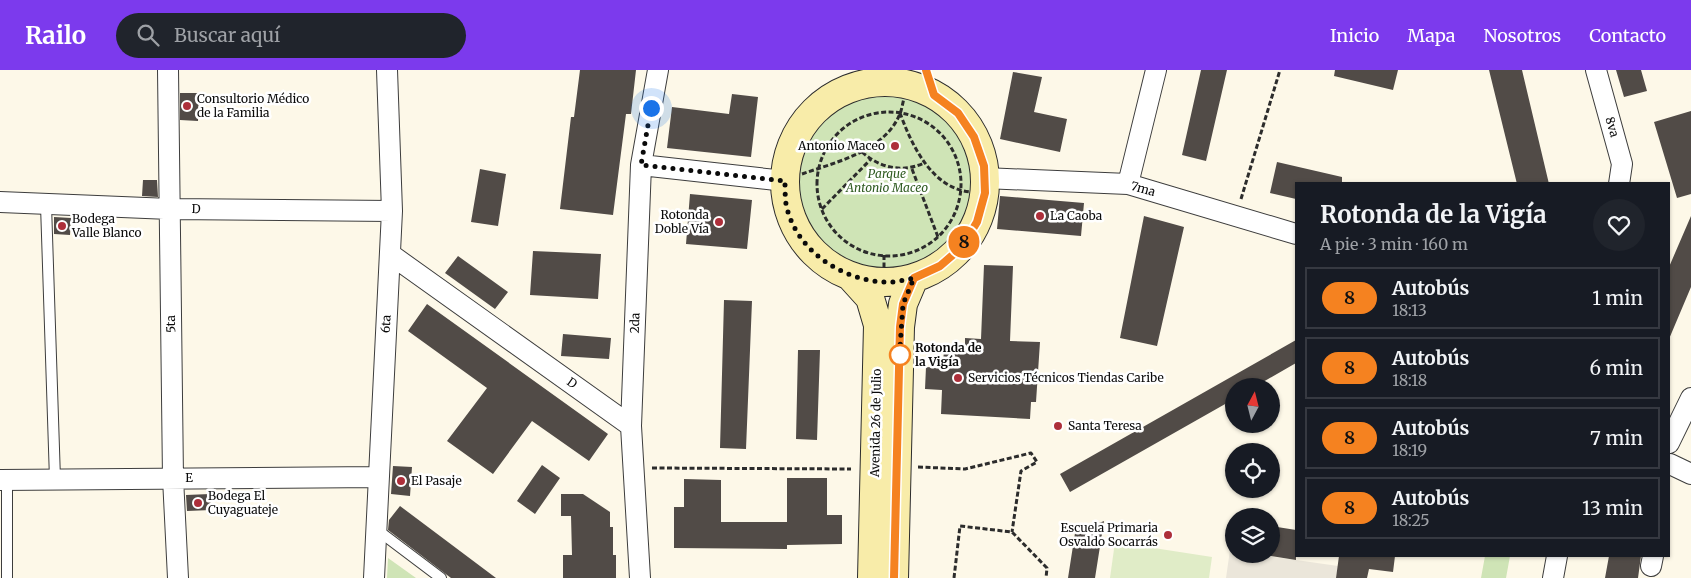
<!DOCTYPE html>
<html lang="es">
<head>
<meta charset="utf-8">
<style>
  :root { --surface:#171b24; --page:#20242c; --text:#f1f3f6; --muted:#9ea1a6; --line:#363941; --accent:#7c3aed }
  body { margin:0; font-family:Merriweather,serif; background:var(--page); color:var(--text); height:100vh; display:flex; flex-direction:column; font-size:19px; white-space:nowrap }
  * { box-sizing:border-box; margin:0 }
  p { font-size:16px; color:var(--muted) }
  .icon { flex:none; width:28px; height:28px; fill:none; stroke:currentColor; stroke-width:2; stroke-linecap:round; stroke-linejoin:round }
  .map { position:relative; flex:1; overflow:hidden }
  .side { position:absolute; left:1295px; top:112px; width:375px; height:375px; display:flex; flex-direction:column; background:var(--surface); border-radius:0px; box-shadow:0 1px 4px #0004 }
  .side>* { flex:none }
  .badge { padding:0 10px; border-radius:16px; font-size:18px; line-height:32px }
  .needle { width:32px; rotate:7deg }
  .tools { position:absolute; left:1225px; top:308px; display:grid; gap:10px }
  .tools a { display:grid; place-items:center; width:55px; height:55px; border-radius:50%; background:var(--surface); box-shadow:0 1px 4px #0004; font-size:25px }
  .you { position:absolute; width:25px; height:25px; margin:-12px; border:4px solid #fff; border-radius:50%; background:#1a73e8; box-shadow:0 0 0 8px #1a73e833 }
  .map>.badge { position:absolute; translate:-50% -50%; box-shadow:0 0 0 2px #fff }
  .round { display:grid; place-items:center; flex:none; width:52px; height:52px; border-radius:26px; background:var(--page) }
  .headline { display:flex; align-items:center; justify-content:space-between; height:85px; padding:0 25px }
  h1 { font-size:24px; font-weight:700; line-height:38px }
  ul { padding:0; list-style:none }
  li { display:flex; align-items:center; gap:15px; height:62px; margin:0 10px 8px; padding:0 15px; border:2px solid var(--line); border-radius:0px }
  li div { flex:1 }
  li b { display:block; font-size:19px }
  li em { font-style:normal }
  li .badge { min-width:55px; font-weight:700; text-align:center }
  header { display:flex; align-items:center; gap:30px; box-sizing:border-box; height:70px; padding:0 25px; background:var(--accent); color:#fff }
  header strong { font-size:24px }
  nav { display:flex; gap:28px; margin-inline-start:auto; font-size:18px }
  .search { width:350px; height:45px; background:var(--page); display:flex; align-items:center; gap:12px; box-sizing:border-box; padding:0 18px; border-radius:28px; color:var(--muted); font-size:19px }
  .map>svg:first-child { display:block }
  .green { fill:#cfe4b6 }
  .pitch { fill:#e0ecc7 }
  .plaza { fill:#ebe6da }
  .building { fill:#514b47 }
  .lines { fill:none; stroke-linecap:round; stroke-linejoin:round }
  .lane-casing { stroke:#3d3d3d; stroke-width:12 }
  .street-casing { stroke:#3d3d3d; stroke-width:22 }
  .secondary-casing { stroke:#2c2c2c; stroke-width:30 }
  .path { stroke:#2c2c2c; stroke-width:3; stroke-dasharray:5 2.5; stroke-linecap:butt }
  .lane { stroke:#fff; stroke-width:10 }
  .street { stroke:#fff; stroke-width:20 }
  .secondary { stroke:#f8eca9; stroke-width:28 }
  .line-casing { stroke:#fff; stroke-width:11 }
  .line { stroke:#f58220; stroke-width:8 }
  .walk { stroke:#0a0a0a; stroke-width:5; stroke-dasharray:0 9 }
  .poi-dot { fill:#ad2f3a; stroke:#fff; stroke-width:2 }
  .stop-dot { fill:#fff; stroke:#f58220; stroke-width:2.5 }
  .labels { text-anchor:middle; stroke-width:5; stroke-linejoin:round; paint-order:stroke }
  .poi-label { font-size:12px; fill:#0a0a0a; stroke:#fff; text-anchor:start }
  .street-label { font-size:12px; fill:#0a0a0a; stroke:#fff }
  .park-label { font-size:12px; font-style:italic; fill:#2f5b21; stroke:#fff }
  .stop-label { font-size:12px; font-weight:bold; fill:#0a0a0a; stroke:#fff; text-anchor:start }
</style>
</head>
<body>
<header>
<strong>Railo</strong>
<div class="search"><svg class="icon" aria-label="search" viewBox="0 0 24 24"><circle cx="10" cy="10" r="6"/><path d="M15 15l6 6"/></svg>Buscar aquí</div>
<nav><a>Inicio</a><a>Mapa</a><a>Nosotros</a><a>Contacto</a></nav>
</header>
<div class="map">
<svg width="1691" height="508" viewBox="0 0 1691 508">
  <rect width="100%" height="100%" fill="#fdf8e8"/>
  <path class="green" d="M796 111a91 91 0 1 1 182 0a91 91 0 1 1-182 0Z
    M 1485,486 L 1510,486 L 1506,508 L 1481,508 Z
    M 388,488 L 416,508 L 387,508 Z"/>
  <path class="pitch" d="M 1115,472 L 1212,487 L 1209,508 L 1110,508 Z"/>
  <path class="plaza" d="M 1230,480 L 1234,481 L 1234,484 L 1255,484 L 1338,496 L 1336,508 L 1226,508 Z"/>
  <path class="building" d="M 580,0 L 636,0 L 631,44 L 626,44 L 613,145 L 560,139 L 571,47 L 574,47 Z
    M 1201,0 L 1227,0 L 1206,91 L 1182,85 Z
    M 1335,0 L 1398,0 L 1393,20 L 1334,6 Z
    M 1489,0 L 1522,0 L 1549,114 L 1517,114 Z
    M 1616,0 L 1641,0 L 1647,21 L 1624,27 Z
    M 1013,2 L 1042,7 L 1034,42 L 1067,49 L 1060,82 L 1000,69 Z
    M 180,23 L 199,23 L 198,51 L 180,50 Z
    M 732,24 L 758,27 L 751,87 L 667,78 L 672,37 L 729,44 Z
    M 1691,41 L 1691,124 L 1677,128 L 1654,52 Z
    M 1277,92 L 1342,107 L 1342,114 L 1296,114 L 1296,129 L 1270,123 Z
    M 480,99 L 506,104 L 498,156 L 471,152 Z
    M 143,110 L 157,110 L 158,127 L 142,126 Z
    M 690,124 L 752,130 L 747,179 L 686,174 Z
    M 1000,126 L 1084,133 L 1081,166 L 997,159 Z
    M 1144,146 L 1184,157 L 1157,276 L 1120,268 Z
    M 1691,146 L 1691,217 L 1669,269 L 1669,197 Z
    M 54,147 L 71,148 L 70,165 L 54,164 Z
    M 533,181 L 601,184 L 598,229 L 530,225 Z
    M 458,186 L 508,222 L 495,239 L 445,203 Z
    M 984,195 L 1013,196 L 1010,271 L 1040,272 L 1036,332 L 1031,332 L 1030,349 L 941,344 L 942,320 L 925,319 L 926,297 L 943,298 L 944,276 L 965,276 L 965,268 L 981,269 Z
    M 724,230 L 752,231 L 746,379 L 720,378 Z
    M 427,234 L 608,364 L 589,391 L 532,351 L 493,404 L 447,371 L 487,318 L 408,261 Z
    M 563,264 L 611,268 L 609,289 L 561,286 Z
    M 1296,270 L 1296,293 L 1256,316 L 1234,316 L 1234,329 L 1070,422 L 1060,404 Z
    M 798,280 L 820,280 L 817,370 L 796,369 Z
    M 542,395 L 560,408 L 535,444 L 517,431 Z
    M 393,396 L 412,397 L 410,426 L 391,424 Z
    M 787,408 L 827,408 L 827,445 L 842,445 L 842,474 L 787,475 L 787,479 L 674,478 L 674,437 L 684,437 L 684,409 L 721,410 L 721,452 L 787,452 Z
    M 210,424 L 211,440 L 187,441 L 186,425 Z
    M 561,424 L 583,424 L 610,442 L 610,457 L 613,457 L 613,485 L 616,485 L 616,508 L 563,508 L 563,485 L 572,485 L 571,446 L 561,446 Z
    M 400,436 L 496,508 L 451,508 L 388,460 L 389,450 Z
    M 1104,451 L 1095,508 L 1068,508 L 1075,463 Z
    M 1271,456 L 1296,460 L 1296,490 L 1271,486 Z
    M 1339,486 L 1395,486 L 1393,502 L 1369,499 L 1367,508 L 1336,508 Z
    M 1609,486 L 1641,486 L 1638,508 L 1605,508 Z"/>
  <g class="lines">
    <defs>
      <path id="lane" d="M 46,135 L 55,409
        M 376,459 L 441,508
        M 7,508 L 7,409"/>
      <path id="street" d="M 168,0 L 173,408 L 178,508
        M 1596,0 L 1622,94 L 1619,114
        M 641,95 L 785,111
        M 984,108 L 1128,114 L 1296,164
        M 1128,114 L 1156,0
        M 0,132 L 170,139 L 392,141
        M 390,184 L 631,356
        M 1669,373 L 1691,328
        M 1670,394 L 1691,404
        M 0,410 L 379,407
        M 1651,496 L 1653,486
        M 374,508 L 392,141 L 387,0
        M 640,508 L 631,356 L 641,95 L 658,0
        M 1553,508 L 1557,486"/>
      <path id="secondary" d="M785 112a100 100 0 1 1 200 0a100 100 0 1 1-200 0Z
        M 851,207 L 870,228 L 878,255 L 872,508
        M 894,508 L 900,257 L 903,234 L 914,208"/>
    </defs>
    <use href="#lane" class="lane-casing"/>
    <use href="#street" class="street-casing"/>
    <use href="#secondary" class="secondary-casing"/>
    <path class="path" d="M817 114a72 72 0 1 1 144 0a72 72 0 1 1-144 0Z
      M 900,43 C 912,76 932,118 970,122
      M 862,82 C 880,98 902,103 924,93
      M 912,99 L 938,167
      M 802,104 C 836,92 887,81 901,41 C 903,33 905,23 907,14
      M 1241,129 L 1280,0
      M 822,139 L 871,89
      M 884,185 L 884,209
      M 918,397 L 965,399 L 1031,383 L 1037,392 L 1021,401 L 1012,462
      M 652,398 L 851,399
      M 954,508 L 960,456 L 1012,462 L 1047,498 L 1046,508"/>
    <use href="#lane" class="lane"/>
    <use href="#street" class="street"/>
    <use href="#secondary" class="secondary"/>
  </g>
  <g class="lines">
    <defs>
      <path id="line" d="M 894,508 L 900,257 L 903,234 L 914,208 L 940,196 L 962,177 L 977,152 L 985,123 L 984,96 L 974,67 L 958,43 L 934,25 L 926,0"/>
    </defs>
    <use href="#line" class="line-casing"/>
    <use href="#line" class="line"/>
    <path class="walk" d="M 651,38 L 641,95 L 785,111 C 785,118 785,126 786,134 C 795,179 839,209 883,212 C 893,213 904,210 914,208 L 903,234 L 899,292 L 900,285"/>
  </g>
  <g class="poi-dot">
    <circle cx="187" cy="36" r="5"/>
    <circle cx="895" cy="76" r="5"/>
    <circle cx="1040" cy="146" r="5"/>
    <circle cx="719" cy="152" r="5"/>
    <circle cx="62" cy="156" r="5"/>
    <circle cx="958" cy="308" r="5"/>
    <circle cx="1058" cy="356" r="5"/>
    <circle cx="401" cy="411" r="5"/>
    <circle cx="198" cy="433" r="5"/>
    <circle cx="1168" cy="465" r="5"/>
  </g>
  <circle class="stop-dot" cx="900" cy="285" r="10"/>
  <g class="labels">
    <g class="poi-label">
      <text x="197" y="33">Consultorio Médico<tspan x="197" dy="14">de la Familia</tspan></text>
      <text x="885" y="80" text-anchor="end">Antonio Maceo</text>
      <text x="709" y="149" text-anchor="end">Rotonda<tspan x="709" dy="14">Doble Vía</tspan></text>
      <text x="1050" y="150">La Caoba</text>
      <text x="72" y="153">Bodega<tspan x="72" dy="14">Valle Blanco</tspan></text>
      <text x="968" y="312">Servicios Técnicos Tiendas Caribe</text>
      <text x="1068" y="360">Santa Teresa</text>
      <text x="411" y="415">El Pasaje</text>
      <text x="208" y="430">Bodega El<tspan x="208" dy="14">Cuyaguateje</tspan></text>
      <text x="1158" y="462" text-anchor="end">Escuela Primaria<tspan x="1158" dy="14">Osvaldo Socarrás</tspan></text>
    </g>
    <g class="street-label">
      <text transform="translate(1612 57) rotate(74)" y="4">8va</text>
      <text transform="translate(1143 119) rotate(16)" y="4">7ma</text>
      <text transform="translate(196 139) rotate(1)" y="4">D</text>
      <text transform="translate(635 253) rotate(-88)" y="4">2da</text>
      <text transform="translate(171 254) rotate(-91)" y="4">5ta</text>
      <text transform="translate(386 254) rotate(-87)" y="4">6ta</text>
      <text transform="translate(572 313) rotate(35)" y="4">D</text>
      <text transform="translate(876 353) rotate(-89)" y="4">Avenida 26 de Julio</text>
      <text x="189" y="412">E</text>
    </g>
    <g class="park-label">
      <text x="887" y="108">Parque<tspan x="887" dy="14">Antonio Maceo</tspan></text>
    </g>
    <g class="stop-label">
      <text x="915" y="282">Rotonda de<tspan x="915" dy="14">la Vigía</tspan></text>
    </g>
  </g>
</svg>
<div class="tools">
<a><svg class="needle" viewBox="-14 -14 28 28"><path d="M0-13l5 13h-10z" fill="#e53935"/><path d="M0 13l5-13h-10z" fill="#9ea1a6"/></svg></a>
<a><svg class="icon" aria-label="locate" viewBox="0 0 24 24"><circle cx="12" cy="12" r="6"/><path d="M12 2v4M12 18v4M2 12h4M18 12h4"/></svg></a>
<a><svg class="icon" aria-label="layers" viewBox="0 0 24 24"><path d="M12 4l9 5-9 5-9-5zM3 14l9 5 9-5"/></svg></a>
</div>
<div class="you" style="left:651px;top:38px"></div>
<b class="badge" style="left:964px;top:172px;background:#f58220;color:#111">8</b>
<section class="side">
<div class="headline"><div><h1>Rotonda de la Vigía</h1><p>A pie · 3 min · 160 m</p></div><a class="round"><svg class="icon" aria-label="heart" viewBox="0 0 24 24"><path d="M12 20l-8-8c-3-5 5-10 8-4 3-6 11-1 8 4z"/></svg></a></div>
<ul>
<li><span class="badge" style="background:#f58220;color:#111">8</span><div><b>Autobús</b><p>18:13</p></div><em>1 min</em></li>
<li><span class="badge" style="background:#f58220;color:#111">8</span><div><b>Autobús</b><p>18:18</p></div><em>6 min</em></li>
<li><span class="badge" style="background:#f58220;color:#111">8</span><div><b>Autobús</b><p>18:19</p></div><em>7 min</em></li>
<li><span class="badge" style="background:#f58220;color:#111">8</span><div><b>Autobús</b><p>18:25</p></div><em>13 min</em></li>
</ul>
</section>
</div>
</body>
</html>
